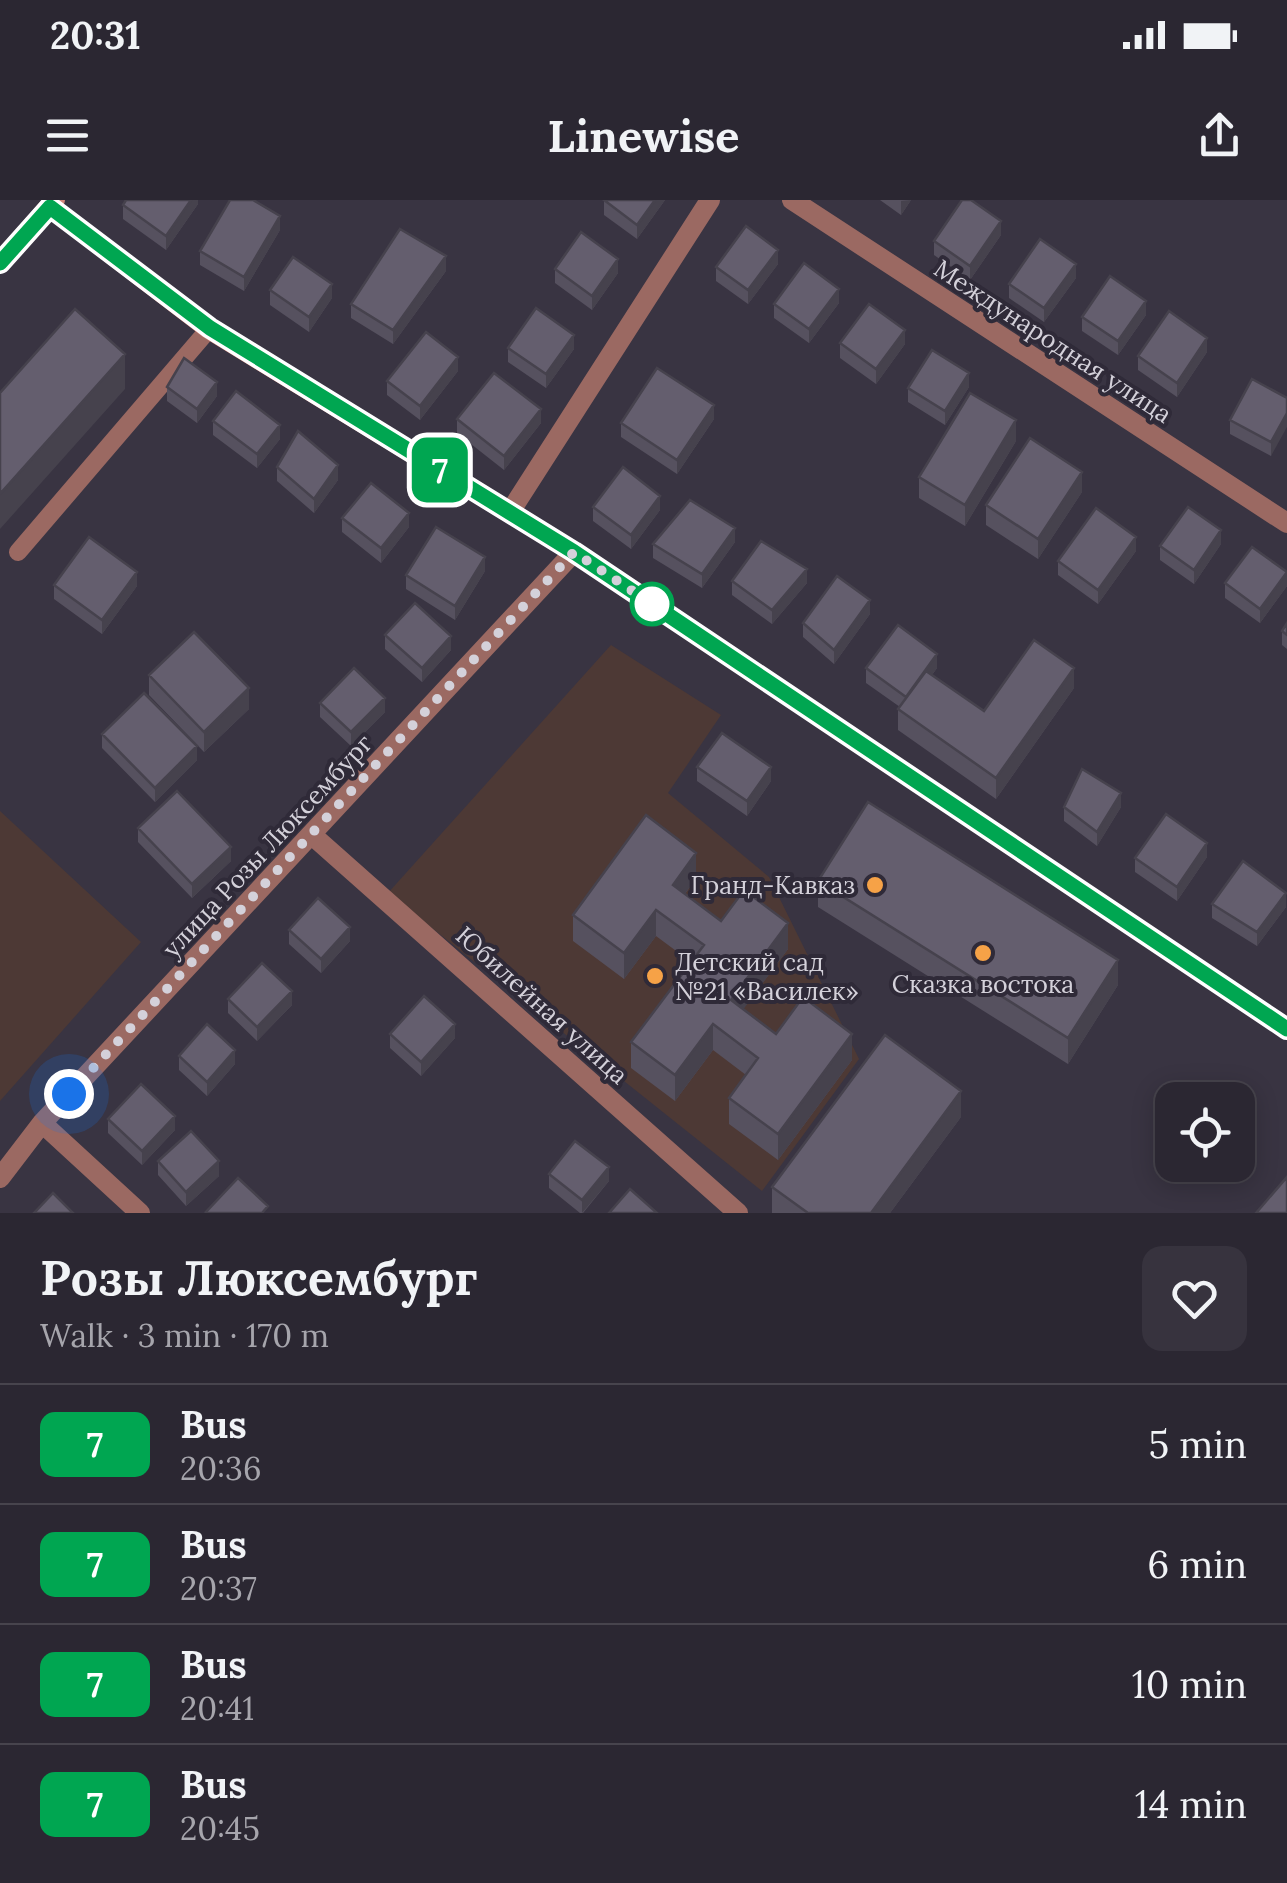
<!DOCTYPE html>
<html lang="en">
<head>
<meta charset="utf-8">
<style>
  :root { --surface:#2b2732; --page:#37333e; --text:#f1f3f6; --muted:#a6a5ac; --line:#47444d }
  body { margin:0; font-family:Lora,serif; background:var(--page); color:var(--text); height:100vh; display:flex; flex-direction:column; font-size:38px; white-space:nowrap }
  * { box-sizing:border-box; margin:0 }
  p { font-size:32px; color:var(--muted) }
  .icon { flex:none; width:55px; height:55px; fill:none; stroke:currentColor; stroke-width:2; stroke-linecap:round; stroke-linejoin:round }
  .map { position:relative; height:1013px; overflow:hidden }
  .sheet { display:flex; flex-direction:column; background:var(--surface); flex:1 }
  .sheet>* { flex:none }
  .badge { padding:0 20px; border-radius:15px; font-size:35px; line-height:65px }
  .buttons { position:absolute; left:1155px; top:882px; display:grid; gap:20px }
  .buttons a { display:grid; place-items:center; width:100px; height:100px; border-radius:20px; background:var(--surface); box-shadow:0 5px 25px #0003,0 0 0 2px var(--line); font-size:50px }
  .you { position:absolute; width:50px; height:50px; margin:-25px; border:8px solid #fff; border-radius:50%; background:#1a73e8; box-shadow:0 0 0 15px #1a73e833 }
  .map>.badge { position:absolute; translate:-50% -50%; box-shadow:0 0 0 5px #fff }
  .round { display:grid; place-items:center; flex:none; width:105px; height:105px; border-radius:20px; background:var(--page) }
  .head { display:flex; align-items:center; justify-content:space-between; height:170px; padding:0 40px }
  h1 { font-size:48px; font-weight:700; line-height:75px }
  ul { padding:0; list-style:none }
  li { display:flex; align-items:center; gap:30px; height:120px; padding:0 40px; border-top:2px solid var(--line) }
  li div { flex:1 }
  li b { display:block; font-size:38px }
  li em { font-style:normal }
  li .badge { min-width:110px; font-weight:700; text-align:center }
  .status { display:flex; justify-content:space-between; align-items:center; height:70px; padding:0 50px; background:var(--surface); direction:ltr }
  .status svg { height:28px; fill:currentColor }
  header { display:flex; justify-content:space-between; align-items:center; height:130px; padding:0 40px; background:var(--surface); font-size:45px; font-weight:700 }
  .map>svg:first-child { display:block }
  .education { fill:#4d3935 }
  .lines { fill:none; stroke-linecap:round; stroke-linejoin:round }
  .service { stroke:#9b6962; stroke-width:18 }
  .minor { stroke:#9b6962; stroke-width:20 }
  .tertiary { stroke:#9b6962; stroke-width:20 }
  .secondary { stroke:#d38479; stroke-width:20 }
  .wall { fill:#56515f }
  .shaded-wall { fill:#46424d }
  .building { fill:#645e6e; stroke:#46424d; stroke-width:2.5 }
  .line-casing { stroke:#fff; stroke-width:22 }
  .line { stroke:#00a651; stroke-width:15 }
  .walk { stroke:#d4d1da; stroke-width:10; stroke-dasharray:0 18 }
  .stop-dot { fill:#fff; stroke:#00a651; stroke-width:5 }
  .poi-dot { fill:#f6a247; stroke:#2f2a38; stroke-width:4 }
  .labels { text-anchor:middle; stroke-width:8; stroke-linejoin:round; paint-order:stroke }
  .street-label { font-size:25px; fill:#d4d1da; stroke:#2f2a38 }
  .poi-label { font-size:25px; fill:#d4d1da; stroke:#2f2a38; text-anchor:end }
</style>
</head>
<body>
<div class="status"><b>20:31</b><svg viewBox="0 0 49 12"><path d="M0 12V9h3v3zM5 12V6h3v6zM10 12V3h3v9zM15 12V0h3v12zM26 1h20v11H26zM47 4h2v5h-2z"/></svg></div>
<header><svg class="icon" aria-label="menu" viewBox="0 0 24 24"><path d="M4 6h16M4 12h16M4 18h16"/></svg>Linewise<svg class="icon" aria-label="share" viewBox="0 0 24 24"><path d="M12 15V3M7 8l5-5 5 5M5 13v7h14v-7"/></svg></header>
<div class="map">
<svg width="1287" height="1013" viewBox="0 0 1287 1013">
  <rect width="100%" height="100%" fill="#393442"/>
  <path class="education" d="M 611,445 L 721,515 L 668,593 L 769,677 L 859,859 L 762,991 L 388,693 Z
    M 0,611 L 141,742 L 0,901 Z"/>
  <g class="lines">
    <path class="service" d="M 18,352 L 209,129"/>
    <path class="minor" d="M 510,312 L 710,0
      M 312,635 L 738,1013
      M 42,923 L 140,1013
      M 0,978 L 42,923 L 574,352"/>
    <path class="tertiary" d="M 792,0 L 1287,323"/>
    <path class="secondary" d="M 50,7 L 209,129 L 574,352 L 1287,829
      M 0,63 L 55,0"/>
  </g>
  <path class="wall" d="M 198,0 L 198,4 L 166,50 L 123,19 L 123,5 Z
    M 665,0 L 637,39 L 604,15 L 604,1 Z
    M 880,0 L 911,0 L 901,15 Z
    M 280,30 L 244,91 L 200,65 L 200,51 Z
    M 1001,35 L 970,80 L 934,55 L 934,41 Z
    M 778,64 L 748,104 L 716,81 L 716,67 Z
    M 555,69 L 618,73 L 592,110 L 555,83 Z
    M 446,71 L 393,144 L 351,118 L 351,104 Z
    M 1076,78 L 1044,122 L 1009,98 L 1009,84 Z
    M 270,90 L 332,98 L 309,132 L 270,105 Z
    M 839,103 L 809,143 L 774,118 L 774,104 Z
    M 1146,115 L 1118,155 L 1082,131 L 1082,117 Z
    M 840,143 L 905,144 L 876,184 L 840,158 Z
    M 508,148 L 574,149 L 546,188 L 508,162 Z
    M 1207,152 L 1177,197 L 1138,170 L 1138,156 Z
    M 458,171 L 420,220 L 387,195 L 387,181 Z
    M 167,187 L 217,196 L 197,223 L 167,201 Z
    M 969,187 L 945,225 L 908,202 L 908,188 Z
    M 1287,198 L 1271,256 L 1230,234 L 1230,220 Z
    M 457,219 L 541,223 L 504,270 L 457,233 Z
    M 714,219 L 677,274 L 621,237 L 621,223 Z
    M 213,221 L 280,239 L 257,268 L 213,235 Z
    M 1016,241 L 965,326 L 919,298 L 919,277 Z
    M 277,267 L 338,280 L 314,313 L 277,281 Z
    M 1082,292 L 1038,359 L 986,325 L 986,305 Z
    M 593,307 L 660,310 L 631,349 L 593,321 Z
    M 342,318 L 409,327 L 381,363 L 342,332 Z
    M 735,342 L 702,388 L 653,358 L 653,344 Z
    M 1221,344 L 1194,384 L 1160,360 L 1160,346 Z
    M 1136,351 L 1098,404 L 1058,375 L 1058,361 Z
    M 485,371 L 455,420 L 406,389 L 406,375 Z
    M 732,381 L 807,383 L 772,424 L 732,395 Z
    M 1225,383 L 1287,386 L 1260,423 L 1225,398 Z
    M 54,385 L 137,386 L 102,434 L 54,399 Z
    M 870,414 L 834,464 L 803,437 L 803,423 Z
    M 1287,423 L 1287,449 L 1282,445 L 1282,431 Z
    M 385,435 L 451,450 L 422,482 L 385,449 Z
    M 866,468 L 937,468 L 932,475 L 984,511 L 1074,488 L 996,599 L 898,530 L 898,509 L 900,507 L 866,483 Z
    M 149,475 L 249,509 L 204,552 L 149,495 Z
    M 320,503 L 385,512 L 351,546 L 320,517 Z
    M 102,534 L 197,560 L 155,602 L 102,548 Z
    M 697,567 L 771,581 L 747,616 L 697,581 Z
    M 1064,607 L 1121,607 L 1097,646 L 1064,621 Z
    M 138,628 L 231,661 L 192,698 L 138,642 Z
    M 1207,657 L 1177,701 L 1135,672 L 1135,658 Z
    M 696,678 L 685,694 L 721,721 L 788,749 L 743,809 L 776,834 L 852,860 L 778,960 L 729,924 L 729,898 L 746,875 L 713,850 L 675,901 L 631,868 L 631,842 L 691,762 L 656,736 L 624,779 L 573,741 L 573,715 Z
    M 818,681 L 1118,785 L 1068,864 L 818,707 Z
    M 1212,704 L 1286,707 L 1257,746 L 1212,718 Z
    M 289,730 L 350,741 L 321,773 L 289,744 Z
    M 228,799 L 292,805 L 257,841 L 228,813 Z
    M 390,834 L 455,838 L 421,876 L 390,848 Z
    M 179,856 L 235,864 L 207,896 L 179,870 Z
    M 961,917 L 890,1013 L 772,1013 L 772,987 Z
    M 108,919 L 175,930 L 142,965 L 108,933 Z
    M 158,961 L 219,976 L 186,1006 L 158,975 Z
    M 549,974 L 609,981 L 583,1013 L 580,1013 L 549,988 Z"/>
  <path class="shaded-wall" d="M 191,0 L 198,0 L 198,4 L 166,50 L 166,36 Z
    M 655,0 L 665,0 L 637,39 L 637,25 Z
    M 911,0 L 901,15 L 901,1 Z
    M 280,16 L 280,30 L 244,91 L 244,77 Z
    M 1001,21 L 1001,35 L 970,80 L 970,66 Z
    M 778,50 L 778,64 L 748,104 L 748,90 Z
    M 446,56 L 446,71 L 393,144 L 393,130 Z
    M 618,59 L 618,73 L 592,110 L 592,96 Z
    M 1076,64 L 1076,78 L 1044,122 L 1044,108 Z
    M 332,84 L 332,98 L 309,132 L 309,117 Z
    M 839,89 L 839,103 L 809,143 L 809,129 Z
    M 1146,101 L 1146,115 L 1118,155 L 1118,141 Z
    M 905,130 L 905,144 L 876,184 L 876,169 Z
    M 574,135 L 574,149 L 546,188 L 546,174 Z
    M 1207,138 L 1207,152 L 1177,197 L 1177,183 Z
    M 125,154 L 125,189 L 0,329 L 0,294 Z
    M 458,157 L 458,171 L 420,220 L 420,206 Z
    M 969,173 L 969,187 L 945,225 L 945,211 Z
    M 217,182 L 217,196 L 197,223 L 197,209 Z
    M 714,205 L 714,219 L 677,274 L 677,260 Z
    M 541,209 L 541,223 L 504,270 L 504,256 Z
    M 1287,213 L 1287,227 L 1271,256 L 1271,242 Z
    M 1016,220 L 1016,241 L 965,326 L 965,305 Z
    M 280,225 L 280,239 L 257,268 L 257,254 Z
    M 338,265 L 338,280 L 314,313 L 314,299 Z
    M 1082,272 L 1082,292 L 1038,359 L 1038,339 Z
    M 660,296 L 660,310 L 631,349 L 631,335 Z
    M 409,313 L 409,327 L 381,363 L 381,348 Z
    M 735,328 L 735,342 L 702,388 L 702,374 Z
    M 1221,330 L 1221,344 L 1194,384 L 1194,370 Z
    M 1136,337 L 1136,351 L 1098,404 L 1098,390 Z
    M 485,357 L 485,371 L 455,420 L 455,406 Z
    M 807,369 L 807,383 L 772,424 L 772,410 Z
    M 137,372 L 137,386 L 102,434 L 102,420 Z
    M 1287,372 L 1287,386 L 1260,423 L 1260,409 Z
    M 870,400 L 870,414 L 834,464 L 834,450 Z
    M 451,436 L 451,450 L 422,482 L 422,468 Z
    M 937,454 L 937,468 L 906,511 L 906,497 Z
    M 1074,468 L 1074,488 L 996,599 L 996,578 Z
    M 249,488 L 249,509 L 204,552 L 204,532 Z
    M 385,498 L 385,512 L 351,546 L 351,532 Z
    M 197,546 L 197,560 L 155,602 L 155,588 Z
    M 771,567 L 771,581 L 747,616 L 747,601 Z
    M 1121,593 L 1121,607 L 1097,646 L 1097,632 Z
    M 1207,643 L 1207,657 L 1177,701 L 1177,687 Z
    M 231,647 L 231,661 L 192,698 L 192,684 Z
    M 696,653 L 696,678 L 673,711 L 673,685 Z
    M 1286,693 L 1286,707 L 1257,746 L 1257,732 Z
    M 656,710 L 656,736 L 624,779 L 624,753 Z
    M 788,723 L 788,749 L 731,826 L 731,800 Z
    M 350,727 L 350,741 L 321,773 L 321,759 Z
    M 1118,760 L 1118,785 L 1068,864 L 1068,838 Z
    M 292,791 L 292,805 L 257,841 L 257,827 Z
    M 455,824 L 455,838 L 421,876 L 421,862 Z
    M 713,824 L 713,850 L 675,901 L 675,875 Z
    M 852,834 L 852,860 L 778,960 L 778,934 Z
    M 235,850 L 235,864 L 207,896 L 207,882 Z
    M 961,891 L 961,917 L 890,1013 L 871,1013 Z
    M 175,916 L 175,930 L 142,965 L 142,951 Z
    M 219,961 L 219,976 L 186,1006 L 186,992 Z
    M 609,967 L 609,981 L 582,1013 L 582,1000 Z"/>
  <path class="building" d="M 126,0 L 191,0 L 166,36 L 123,5 Z
    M 230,0 L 253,0 L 280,16 L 244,77 L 200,51 Z
    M 604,0 L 655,0 L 637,25 Z
    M 962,0 L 971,0 L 1001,21 L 970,66 L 934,41 Z
    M 746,26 L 778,50 L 748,90 L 716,67 Z
    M 400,29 L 446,56 L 393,130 L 351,104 Z
    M 581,32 L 618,59 L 592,96 L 555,69 Z
    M 1040,39 L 1076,64 L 1044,108 L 1009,84 Z
    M 293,57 L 332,84 L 309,117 L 270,90 Z
    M 804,63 L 839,89 L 809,129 L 774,104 Z
    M 1110,76 L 1146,101 L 1118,141 L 1082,117 Z
    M 869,104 L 905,130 L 876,169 L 840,143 Z
    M 536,108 L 574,135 L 546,174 L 508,148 Z
    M 75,109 L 125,154 L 0,294 L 0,193 Z
    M 1169,111 L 1207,138 L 1177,183 L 1138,156 Z
    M 426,132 L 458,157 L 420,206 L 387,181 Z
    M 932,150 L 969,173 L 945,211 L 908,188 Z
    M 184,158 L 217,182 L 197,209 L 167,187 Z
    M 657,168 L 714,205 L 677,260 L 621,223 Z
    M 494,173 L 541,209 L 504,256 L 457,219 Z
    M 1252,179 L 1287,198 L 1287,213 L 1271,242 L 1230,220 Z
    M 236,191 L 280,225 L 257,254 L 213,221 Z
    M 970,193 L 1016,220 L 965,305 L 919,277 Z
    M 298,231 L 338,265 L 314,299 L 277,267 Z
    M 1030,238 L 1082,272 L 1038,339 L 986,305 Z
    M 623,267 L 660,296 L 631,335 L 593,307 Z
    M 371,283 L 409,313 L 381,348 L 342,318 Z
    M 690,300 L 735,328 L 702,374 L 653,344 Z
    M 1188,307 L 1221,330 L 1194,370 L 1160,346 Z
    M 1096,308 L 1136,337 L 1098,390 L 1058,361 Z
    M 436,327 L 485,357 L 455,406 L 406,375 Z
    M 89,337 L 137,372 L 102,420 L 54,385 Z
    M 761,341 L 807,369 L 772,410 L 732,381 Z
    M 1252,347 L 1287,372 L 1260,409 L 1225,383 Z
    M 837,376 L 870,400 L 834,450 L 803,423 Z
    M 415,403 L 451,436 L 422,468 L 385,435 Z
    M 1287,423 L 1287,435 L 1282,431 Z
    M 898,425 L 937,454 L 906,497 L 866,468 Z
    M 194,432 L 249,488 L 204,532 L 149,475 Z
    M 1034,440 L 1074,468 L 996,578 L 898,509 L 926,471 L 984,511 Z
    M 354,468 L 385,498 L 351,532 L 320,503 Z
    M 144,493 L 197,546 L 155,588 L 102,534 Z
    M 722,533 L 771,567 L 747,601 L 697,567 Z
    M 1082,569 L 1121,593 L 1097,632 L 1064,607 Z
    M 177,591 L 231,647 L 192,684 L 138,628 Z
    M 868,602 L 1118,760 L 1068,838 L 818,681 Z
    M 1166,614 L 1207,643 L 1177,687 L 1135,658 Z
    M 646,615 L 696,653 L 673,685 L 721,721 L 744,690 L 788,723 L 731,800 L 776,834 L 803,797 L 852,834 L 778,934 L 729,898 L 758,858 L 713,824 L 675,875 L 631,842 L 704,745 L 656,710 L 624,753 L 573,715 Z
    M 1243,661 L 1286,693 L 1257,732 L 1212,704 Z
    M 318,698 L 350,727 L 321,759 L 289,730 Z
    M 262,763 L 292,791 L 257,827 L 228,799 Z
    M 424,796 L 455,824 L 421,862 L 390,834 Z
    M 207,824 L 235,850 L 207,882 L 179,856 Z
    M 885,835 L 961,891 L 871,1013 L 808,1013 L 772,987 Z
    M 141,884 L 175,916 L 142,951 L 108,919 Z
    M 191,931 L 219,961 L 186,992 L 158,961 Z
    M 575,941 L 609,967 L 582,1000 L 549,974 Z
    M 1287,977 L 1287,1013 L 1256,1013 Z
    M 238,978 L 268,1006 L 262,1013 L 208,1013 L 206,1012 Z
    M 630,989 L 657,1013 L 609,1013 Z
    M 53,993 L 73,1013 L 34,1013 Z"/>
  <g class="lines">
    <defs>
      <path id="line" d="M 0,63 L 50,7 L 210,128 L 574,352 L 1287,829"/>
    </defs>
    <use href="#line" class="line-casing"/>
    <use href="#line" class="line"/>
    <path class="walk" d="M 69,894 L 574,352 L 652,404"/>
  </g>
  <circle class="stop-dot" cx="652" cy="404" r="20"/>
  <g class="poi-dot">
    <circle cx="875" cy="685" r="10"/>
    <circle cx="983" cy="753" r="10"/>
    <circle cx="655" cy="776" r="10"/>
  </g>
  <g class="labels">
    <g class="street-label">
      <text transform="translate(1053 141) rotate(33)" y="9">Международная улица</text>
      <text transform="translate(267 646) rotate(-47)" y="9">улица Розы Люксембург</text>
      <text transform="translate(542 805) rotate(42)" y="9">Юбилейная улица</text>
    </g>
    <g class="poi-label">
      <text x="855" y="694">Гранд-Кавказ</text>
      <text x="675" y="771" text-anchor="start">Детский сад<tspan x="675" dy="29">№21 «Василек»</tspan></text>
      <text x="983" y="793" text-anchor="middle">Сказка востока</text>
    </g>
  </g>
</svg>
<div class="buttons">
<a><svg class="icon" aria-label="locate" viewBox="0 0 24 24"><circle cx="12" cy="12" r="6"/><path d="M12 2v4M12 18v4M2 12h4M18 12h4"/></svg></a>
</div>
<div class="you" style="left:69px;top:894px"></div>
<b class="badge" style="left:440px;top:270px;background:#00a651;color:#fff">7</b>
</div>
<section class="sheet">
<div class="head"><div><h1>Розы Люксембург</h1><p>Walk · 3 min · 170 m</p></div><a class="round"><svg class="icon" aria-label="heart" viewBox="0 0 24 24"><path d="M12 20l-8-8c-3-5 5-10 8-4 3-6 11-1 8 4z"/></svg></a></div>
<ul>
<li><span class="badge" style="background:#00a651;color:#fff">7</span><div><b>Bus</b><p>20:36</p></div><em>5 min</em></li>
<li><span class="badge" style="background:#00a651;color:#fff">7</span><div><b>Bus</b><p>20:37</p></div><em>6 min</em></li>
<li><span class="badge" style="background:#00a651;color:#fff">7</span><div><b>Bus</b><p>20:41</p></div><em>10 min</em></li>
<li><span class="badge" style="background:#00a651;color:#fff">7</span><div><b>Bus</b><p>20:45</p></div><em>14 min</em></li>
</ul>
</section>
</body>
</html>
